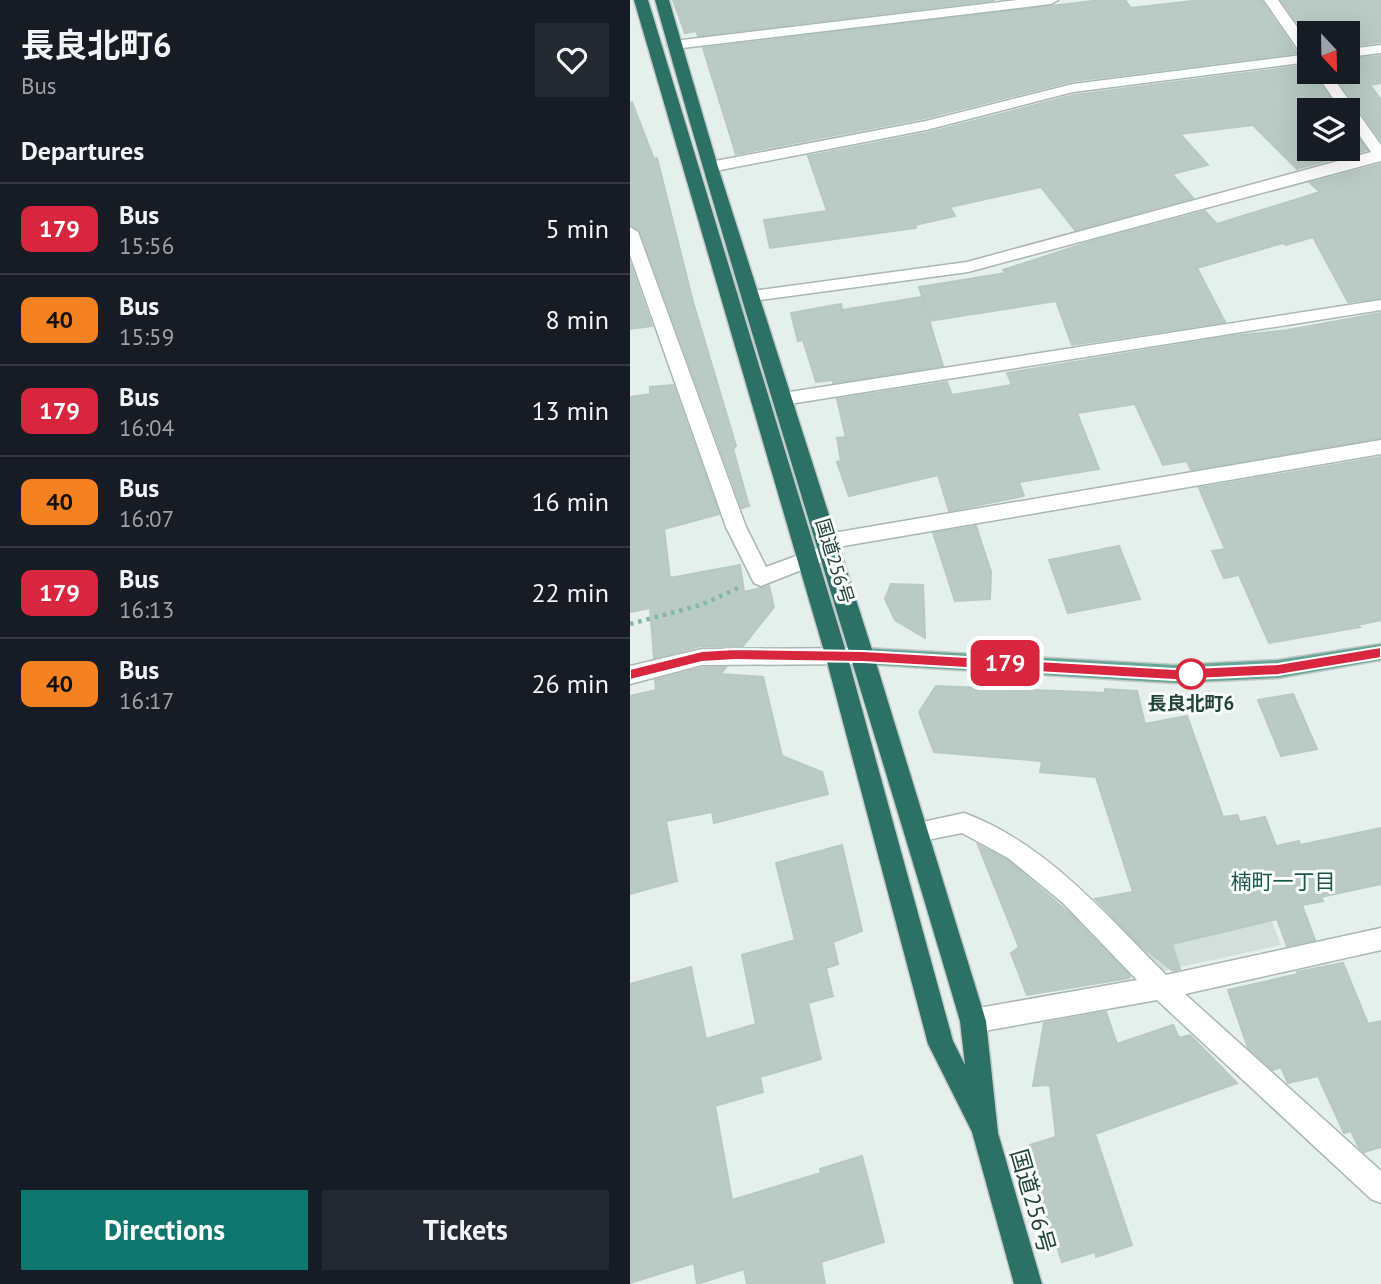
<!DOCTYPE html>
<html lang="en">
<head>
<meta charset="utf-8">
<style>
  :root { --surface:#171b24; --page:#242831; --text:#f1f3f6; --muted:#9ea1a6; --line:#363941; --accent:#0f766e }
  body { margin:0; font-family:"PT Sans","Noto Sans JP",sans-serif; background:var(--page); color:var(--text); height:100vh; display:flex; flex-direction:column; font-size:26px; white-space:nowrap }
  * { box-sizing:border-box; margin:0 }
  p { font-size:23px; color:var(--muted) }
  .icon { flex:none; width:38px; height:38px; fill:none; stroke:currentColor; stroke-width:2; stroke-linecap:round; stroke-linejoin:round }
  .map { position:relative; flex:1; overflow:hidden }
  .details { display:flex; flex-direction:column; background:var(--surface); width:630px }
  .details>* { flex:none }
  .badge { padding:0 14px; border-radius:10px; font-size:24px; line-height:46px }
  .needle { width:46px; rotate:158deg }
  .tools { position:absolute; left:667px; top:21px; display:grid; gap:14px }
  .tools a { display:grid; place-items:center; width:63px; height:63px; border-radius:0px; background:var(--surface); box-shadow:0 7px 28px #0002; font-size:35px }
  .map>.badge { position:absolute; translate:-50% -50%; box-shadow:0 0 0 4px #fff }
  h2 { padding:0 21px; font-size:26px; line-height:63px }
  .round { display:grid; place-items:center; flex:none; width:74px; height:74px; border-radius:0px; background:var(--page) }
  .summary { display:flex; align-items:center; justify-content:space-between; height:119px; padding:0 21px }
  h1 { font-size:33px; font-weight:700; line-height:52px }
  .primary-button { display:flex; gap:14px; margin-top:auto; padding:14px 21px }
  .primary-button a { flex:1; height:80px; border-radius:0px; background:var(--accent); color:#fff; font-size:28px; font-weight:700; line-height:80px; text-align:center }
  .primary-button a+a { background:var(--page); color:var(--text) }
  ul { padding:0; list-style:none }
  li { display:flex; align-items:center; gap:21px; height:91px; padding:0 21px; border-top:2px solid var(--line) }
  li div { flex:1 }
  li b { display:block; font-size:26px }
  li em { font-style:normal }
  li .badge { min-width:77px; font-weight:700; text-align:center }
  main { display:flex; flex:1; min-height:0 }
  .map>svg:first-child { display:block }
  .built { fill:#d3dfda }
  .building { fill:#bacac4; stroke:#b7c9c2; stroke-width:2 }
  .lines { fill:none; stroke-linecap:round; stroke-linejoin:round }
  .minor-casing { stroke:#a7b8b2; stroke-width:3 }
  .major-casing { stroke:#c1cac8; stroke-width:3 }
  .highway-casing { stroke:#c1cac8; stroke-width:3 }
  .path { stroke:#84b4a6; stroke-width:4.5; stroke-dasharray:3.5 5; stroke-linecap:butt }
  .minor { fill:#fff; fill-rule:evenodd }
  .major { fill:#68a797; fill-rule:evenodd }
  .highway { fill:#2d7164; fill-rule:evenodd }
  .line { fill:#d7263d; stroke:#fff; stroke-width:2 }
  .stop-dot { fill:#fff; stroke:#d7263d; stroke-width:3.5 }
  .labels { text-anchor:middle; stroke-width:6; stroke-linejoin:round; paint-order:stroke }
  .street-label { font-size:19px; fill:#23433a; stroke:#f7fbf9 }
  .stop-label { font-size:19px; font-weight:bold; fill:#23433a; stroke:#f7fbf9 }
  .neighbourhood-label { font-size:21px; fill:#1d5649; stroke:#f7fbf9 }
  .near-street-label { font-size:23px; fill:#23433a; stroke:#f7fbf9 }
</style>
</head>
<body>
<main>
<section class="details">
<div class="summary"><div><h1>長良北町6</h1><p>Bus</p></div><a class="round"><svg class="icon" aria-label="heart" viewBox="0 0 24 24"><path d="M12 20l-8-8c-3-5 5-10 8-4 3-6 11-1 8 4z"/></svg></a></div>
<h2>Departures</h2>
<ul>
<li><span class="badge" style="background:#d7263d;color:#fff">179</span><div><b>Bus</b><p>15:56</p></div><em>5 min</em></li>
<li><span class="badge" style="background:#f58220;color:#111">40</span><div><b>Bus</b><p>15:59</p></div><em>8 min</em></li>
<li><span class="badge" style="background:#d7263d;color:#fff">179</span><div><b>Bus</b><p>16:04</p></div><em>13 min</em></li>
<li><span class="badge" style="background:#f58220;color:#111">40</span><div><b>Bus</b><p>16:07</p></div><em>16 min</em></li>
<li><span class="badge" style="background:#d7263d;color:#fff">179</span><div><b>Bus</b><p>16:13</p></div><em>22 min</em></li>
<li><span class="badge" style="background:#f58220;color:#111">40</span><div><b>Bus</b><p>16:17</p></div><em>26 min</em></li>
</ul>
<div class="primary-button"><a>Directions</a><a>Tickets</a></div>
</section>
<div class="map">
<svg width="751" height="1284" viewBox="0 0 751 1284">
  <rect width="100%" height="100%" fill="#e5efeb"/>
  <path class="built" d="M 627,882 L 651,945 L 531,971 L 472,914 Z"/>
  <path class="building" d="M 43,0 L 365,0 L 68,36 L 66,31 L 55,33 Z
    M 471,0 L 495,0 L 501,8 L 571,0 L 631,0 L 667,53 L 443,81 L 295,118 L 106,154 L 73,48 Z
    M 651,0 L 751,0 L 751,42 L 718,46 L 718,33 L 679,33 L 679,39 Z
    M 751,56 L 751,83 L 740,85 L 751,100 L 751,140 L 702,72 L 718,72 L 718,59 Z
    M 679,65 L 679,72 L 682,72 L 708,110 L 679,110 L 679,149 L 718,149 L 718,123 L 737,150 L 667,169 L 623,125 L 550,134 L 578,165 L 542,174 L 563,198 L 445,230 L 411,187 L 320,207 L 325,216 L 285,225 L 286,228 L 140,248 L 134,220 L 197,211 L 178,156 L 297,133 L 444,95 Z
    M 2,102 L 24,159 L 27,158 L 63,302 L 106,446 L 103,449 L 119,506 L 112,508 L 10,231 L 0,224 L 0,103 Z
    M 751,164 L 751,298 L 718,302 L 683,237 L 656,245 L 653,243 L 567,268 L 595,322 L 442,345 L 426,301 L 300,321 L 289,287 L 376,273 L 373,270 L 456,243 L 575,211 L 587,224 L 690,192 L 680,183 Z
    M 0,263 L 22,326 L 0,329 Z
    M 292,297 L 313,366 L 203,383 L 203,380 L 186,382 L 173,340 L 168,341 L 161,313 L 211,304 L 212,310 Z
    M 751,313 L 751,438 L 561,470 L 557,461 L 533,465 L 505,404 L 447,413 L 469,469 L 389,482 L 394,496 L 319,511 L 308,475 L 219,496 L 207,462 L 211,461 L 207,438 L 216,437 L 207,399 L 317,382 L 322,395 L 382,385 L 377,373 L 603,336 L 658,330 Z
    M 43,385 L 89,514 L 34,529 L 40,578 L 110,565 L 114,592 L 139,586 L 144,607 L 113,646 L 71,646 L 24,658 L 20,608 L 0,612 L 0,397 L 20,394 L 20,387 Z
    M 751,457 L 751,620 L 728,625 L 730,627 L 639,643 L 609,575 L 594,578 L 582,551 L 595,549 L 569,488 Z
    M 346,526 L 361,572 L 360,599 L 325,601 L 303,533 Z
    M 489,546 L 510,599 L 438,613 L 419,560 Z
    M 261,584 L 293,585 L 295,638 L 265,620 L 255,599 Z
    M 96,667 L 91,674 L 133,677 L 152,756 L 192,772 L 198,794 L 84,823 L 82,812 L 36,821 L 47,881 L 0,894 L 0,696 L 26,690 L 25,680 L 72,668 Z
    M 306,686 L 475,693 L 475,689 L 507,691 L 515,724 L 557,716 L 593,817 L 607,815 L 610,822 L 635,817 L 646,846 L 669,841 L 670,845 L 751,828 L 751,884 L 691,897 L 693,901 L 672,905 L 685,940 L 657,946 L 647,919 L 542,944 L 550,969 L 543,971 L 510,945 L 465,899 L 503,892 L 466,777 L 410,772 L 412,761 L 304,752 L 289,712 Z
    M 663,694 L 687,749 L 651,756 L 628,700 Z
    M 212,845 L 232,931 L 203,942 L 208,964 L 196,968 L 203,996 L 178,1003 L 191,1059 L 130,1077 L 133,1092 L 85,1106 L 102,1200 L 191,1173 L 190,1169 L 232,1156 L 254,1242 L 191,1262 L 195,1284 L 117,1284 L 114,1269 L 67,1284 L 64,1263 L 0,1283 L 0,984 L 61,967 L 76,1039 L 126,1024 L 112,955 L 165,940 L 146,863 Z
    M 348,845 L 377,860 L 438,912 L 500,976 L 499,978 L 397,995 L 381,953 L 389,947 Z
    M 713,963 L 738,1024 L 751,1021 L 751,1147 L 734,1152 L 728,1146 L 721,1131 L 714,1133 L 688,1076 L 658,1083 L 651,1067 L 643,1070 L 618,1048 L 598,990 L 668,974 L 667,972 Z
    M 476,1012 L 487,1044 L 543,1025 L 549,1038 L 560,1035 L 607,1083 L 465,1134 L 502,1245 L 466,1257 L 465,1252 L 432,1262 L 409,1193 L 415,1190 L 400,1145 L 426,1137 L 420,1085 L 403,1086 L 414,1023 Z"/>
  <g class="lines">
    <defs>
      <path id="minor" d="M 387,0 L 428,0 L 421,4 L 44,49 L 37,45 L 44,41 Z
        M 634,0 L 648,0 L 679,44 L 679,62 L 443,92 L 296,130 L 80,172 L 72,167 L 80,162 L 296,121 L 443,84 L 672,55 Z
        M 751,45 L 751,53 L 718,57 L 718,49 Z
        M 685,72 L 699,72 L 751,145 L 751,161 L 338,272 L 122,301 L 113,296 L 122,291 L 337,262 L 741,152 L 718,119 L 718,110 L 711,110 Z
        M 0,227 L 8,232 L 116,527 L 136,567 L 191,547 L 187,541 L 190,536 L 197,534 L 751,440 L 751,454 L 202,548 L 205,553 L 202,558 L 131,586 L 124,583 L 96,527 L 0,255 Z
        M 751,300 L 751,310 L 153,405 L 147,403 L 144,399 L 147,395 L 153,393 Z
        M 233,648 L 240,650 L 244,656 L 240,662 L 233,664 L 72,665 L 0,684 L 0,666 L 72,649 Z
        M 334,813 C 416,843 476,915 536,975 L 751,928 L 751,950 L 555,994 L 751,1171 L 751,1203 L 741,1199 L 527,1000 L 343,1033 L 334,1030 L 330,1021 L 334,1012 L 343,1009 L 507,980 L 433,903 L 378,858 L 332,833 L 287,842 L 279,839 L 275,832 L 279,825 Z"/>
      <path id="major" d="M 751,644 L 751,660 L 648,678 L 544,683 L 233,664 L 226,662 L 222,656 L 226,650 L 233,648 L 544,665 L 648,660 Z"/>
      <path id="highway" d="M 4,0 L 18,0 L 218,658 L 323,1041 L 335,1065 L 330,1021 C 230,680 121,342 25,0 L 39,0 L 88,167 L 244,656 L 356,1021 L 368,1133 L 412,1284 L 384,1284 L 342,1132 L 298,1044 L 196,658 Z"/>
    </defs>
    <use href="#minor" class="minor-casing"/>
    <use href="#major" class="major-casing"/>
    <use href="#highway" class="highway-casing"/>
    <path class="path" d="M 0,624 L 71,605 L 108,588"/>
    <use href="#minor" class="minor"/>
    <use href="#major" class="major"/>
    <use href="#highway" class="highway"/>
  </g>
  <path class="line" d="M 751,647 L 751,658 L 648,675 L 544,680 L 233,662 L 105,660 L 72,662 L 0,680 L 0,669 L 72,651 L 105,649 L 233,651 L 544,669 L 648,664 Z"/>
  <circle class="stop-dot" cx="561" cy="674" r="14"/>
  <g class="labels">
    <g class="street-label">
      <text transform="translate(205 561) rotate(73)" y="7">国道256号</text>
    </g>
    <g class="stop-label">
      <text x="561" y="710">長良北町6</text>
    </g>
    <g class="neighbourhood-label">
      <text x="653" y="889">楠町一丁目</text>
    </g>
    <g class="near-street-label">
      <text transform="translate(403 1201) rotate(74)" y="8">国道256号</text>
    </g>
  </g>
</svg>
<div class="tools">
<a><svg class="needle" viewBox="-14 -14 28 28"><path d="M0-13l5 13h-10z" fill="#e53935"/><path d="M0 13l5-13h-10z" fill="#9ea1a6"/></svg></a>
<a><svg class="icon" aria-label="layers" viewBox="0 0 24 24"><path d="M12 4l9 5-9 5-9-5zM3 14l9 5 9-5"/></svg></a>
</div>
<b class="badge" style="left:375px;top:663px;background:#d7263d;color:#fff">179</b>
</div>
</main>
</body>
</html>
